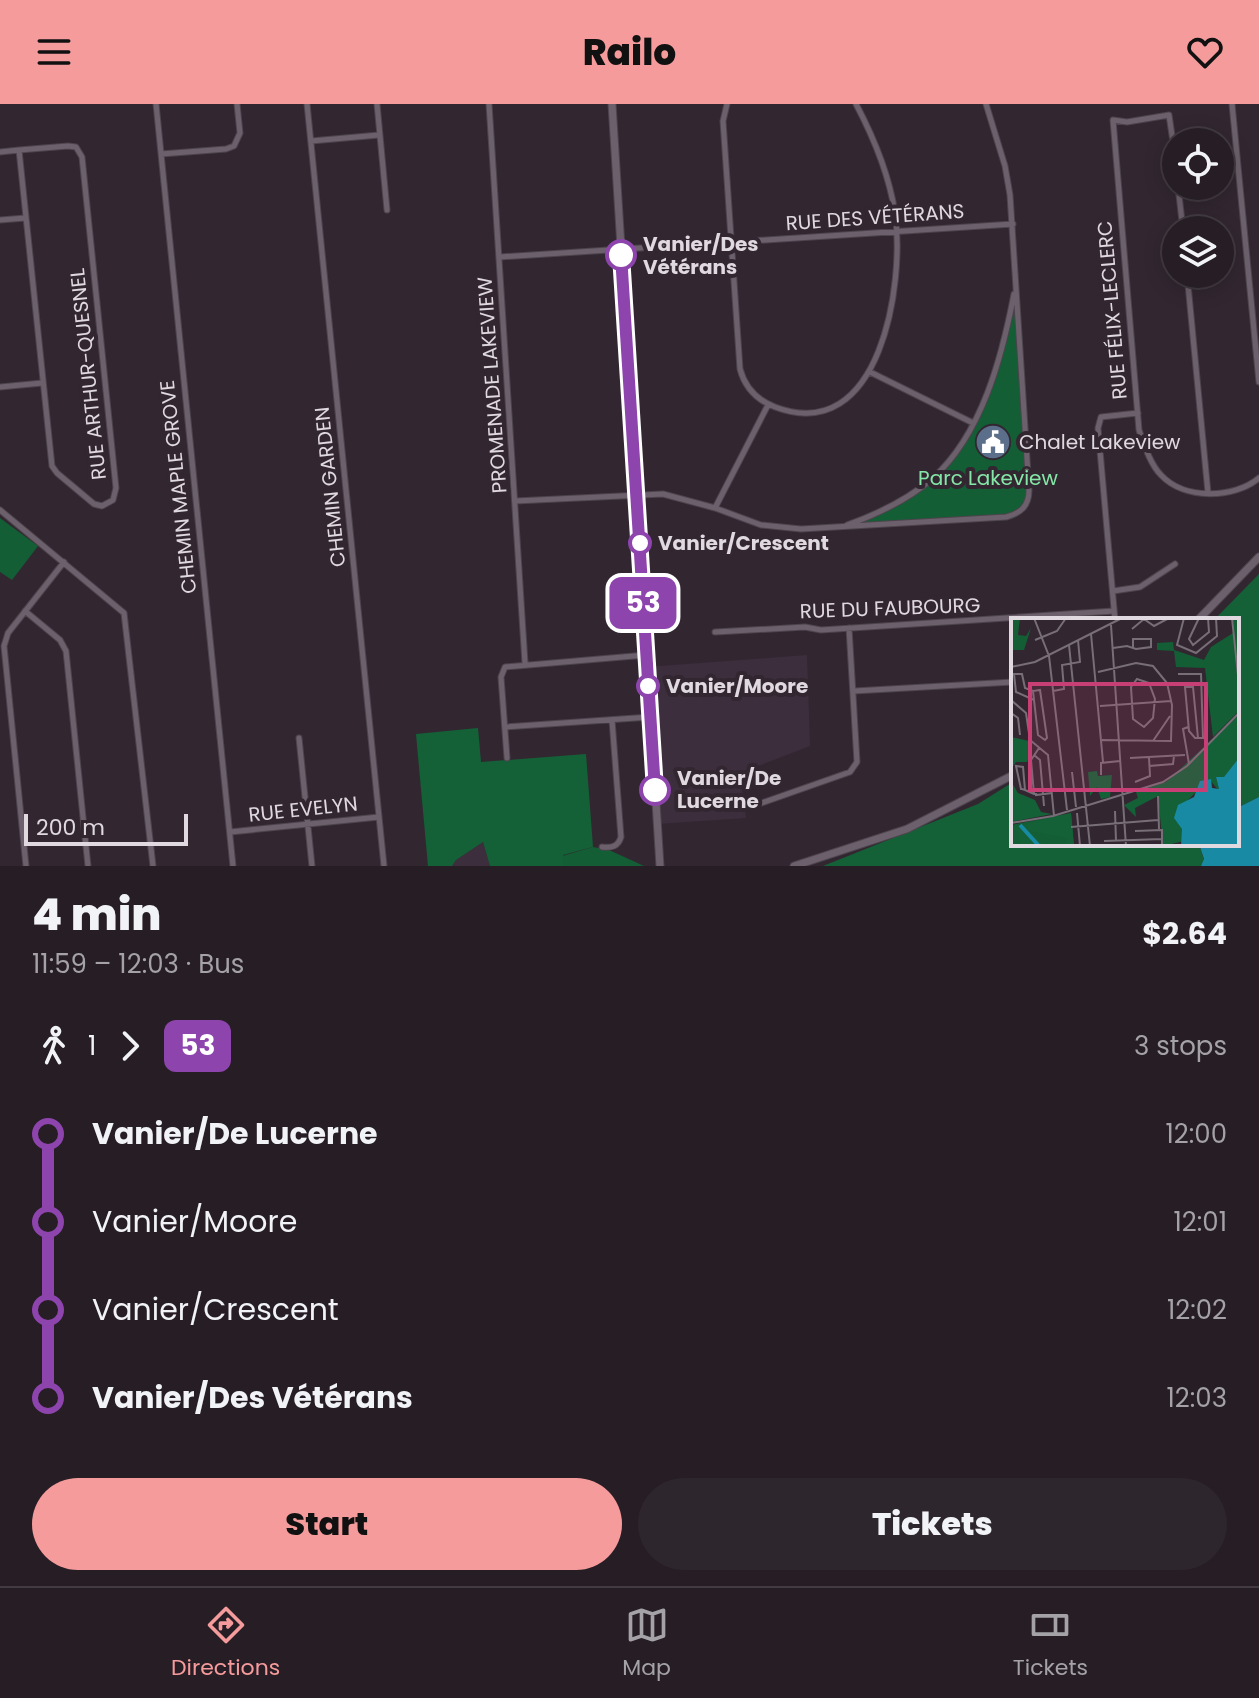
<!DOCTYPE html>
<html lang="en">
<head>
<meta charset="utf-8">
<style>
  :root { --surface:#261d25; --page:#2e262d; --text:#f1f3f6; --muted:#a4a2a7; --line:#423b42; --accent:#f59b9c }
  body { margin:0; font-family:Poppins,sans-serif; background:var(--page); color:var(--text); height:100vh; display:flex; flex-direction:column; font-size:30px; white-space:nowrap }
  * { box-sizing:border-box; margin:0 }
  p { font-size:26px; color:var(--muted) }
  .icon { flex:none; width:44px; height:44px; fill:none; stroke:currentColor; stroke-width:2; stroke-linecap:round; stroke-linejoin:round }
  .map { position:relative; height:762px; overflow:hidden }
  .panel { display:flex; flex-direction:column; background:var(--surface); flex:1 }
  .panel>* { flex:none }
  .badge { padding:0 16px; border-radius:12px; font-size:28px; line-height:52px }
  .tools { position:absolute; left:1162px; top:24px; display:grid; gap:16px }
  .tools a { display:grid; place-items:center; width:72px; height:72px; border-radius:50%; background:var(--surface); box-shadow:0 4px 20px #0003,0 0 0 2px var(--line); font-size:40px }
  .scale { position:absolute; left:24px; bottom:20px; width:164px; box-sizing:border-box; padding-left:8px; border:4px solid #e0d9e0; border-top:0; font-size:22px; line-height:28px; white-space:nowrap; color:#e0d9e0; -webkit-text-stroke:6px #322731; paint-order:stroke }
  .map>.badge { position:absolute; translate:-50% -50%; box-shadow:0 0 0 4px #fff }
  .legs { display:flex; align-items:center; gap:12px; height:88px; padding:0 32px; font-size:26px }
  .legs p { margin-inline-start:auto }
  .head { display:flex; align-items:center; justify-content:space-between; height:136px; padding:0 32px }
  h1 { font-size:44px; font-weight:800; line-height:60px }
  .button { display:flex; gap:16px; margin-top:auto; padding:16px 32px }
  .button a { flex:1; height:92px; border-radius:48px; background:var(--accent); color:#111; font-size:32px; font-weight:800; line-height:92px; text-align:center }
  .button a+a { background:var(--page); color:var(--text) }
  ul { padding:0 32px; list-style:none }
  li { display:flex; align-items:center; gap:28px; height:88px; font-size:30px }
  li i { display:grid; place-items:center; width:12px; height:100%; margin:0 10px; background:currentColor }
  li i::after { content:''; width:20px; height:20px; margin:-10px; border:6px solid; border-radius:50%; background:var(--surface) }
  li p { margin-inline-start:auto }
  li:first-child i { background:linear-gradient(#0000 50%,currentColor 0) }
  li:last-child i { background:linear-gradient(currentColor 50%,#0000 0) }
  header { display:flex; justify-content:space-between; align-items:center; height:104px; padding:0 32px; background:var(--accent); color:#111; font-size:36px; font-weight:800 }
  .menu { display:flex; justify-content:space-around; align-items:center; height:112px; border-top:2px solid var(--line); background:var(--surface); font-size:22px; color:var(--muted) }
  .menu a { display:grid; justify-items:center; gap:4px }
  .menu .active { color:var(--accent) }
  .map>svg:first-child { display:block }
  .built { fill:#3d2e3d }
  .green { fill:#135e35 }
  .forest { fill:#146137 }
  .water { fill:#198aa4 }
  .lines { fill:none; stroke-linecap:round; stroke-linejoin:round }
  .street-casing { stroke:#4d444d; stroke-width:7 }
  .secondary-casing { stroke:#4d444d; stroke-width:9 }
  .street { stroke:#6c606c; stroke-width:5 }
  .secondary { stroke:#6c606c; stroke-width:7 }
  .line-1-casing { stroke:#fff; stroke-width:18 }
  .line-1 { stroke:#8e44ad; stroke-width:12 }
  .stop-1-dot { fill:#fff; stroke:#8e44ad; stroke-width:4 }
  .labels { text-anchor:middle; stroke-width:8; stroke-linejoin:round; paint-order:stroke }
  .street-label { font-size:20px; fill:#e0d9e0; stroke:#322731 }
  .stop-label { font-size:20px; font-weight:bold; fill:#e0d9e0; stroke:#322731; text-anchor:start }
  .poi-label { font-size:20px; fill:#e0d9e0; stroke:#322731; text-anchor:start }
  .park-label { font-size:20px; fill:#85e7a7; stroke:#322731 }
  .inset-river { fill:none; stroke:#198aa4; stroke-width:4 }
  .inset-road { fill:none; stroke:#786e77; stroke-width:2 }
  .view { fill:#c83f76; fill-opacity:0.15; stroke:#c83f76; stroke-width:4 }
  .inset-edge { fill:none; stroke:#e0d9e0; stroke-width:4 }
</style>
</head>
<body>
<header><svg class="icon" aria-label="menu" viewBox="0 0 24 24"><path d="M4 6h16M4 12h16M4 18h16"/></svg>Railo<svg class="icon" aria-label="heart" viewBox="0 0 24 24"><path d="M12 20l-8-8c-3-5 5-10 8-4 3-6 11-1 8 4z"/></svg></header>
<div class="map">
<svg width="1259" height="762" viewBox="0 0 1259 762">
  <rect width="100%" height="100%" fill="#322731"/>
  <path class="built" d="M 807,551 L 810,642 L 740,669 L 746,714 L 657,720 L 647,563 Z
    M 483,738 L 490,762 L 452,762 L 456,756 Z"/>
  <path class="green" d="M 1015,183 L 1029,394 L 1014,411 L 839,424 C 969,378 984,305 1015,183 Z
    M 0,414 L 38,442 L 12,476 L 0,468 Z
    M 593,743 L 609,746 L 644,762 L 564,762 L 562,752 Z"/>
  <path class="forest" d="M 1259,470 L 1259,693 L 1241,702 L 1237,698 L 1237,516 L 1214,516 Z
    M 478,624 L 481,658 L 586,650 L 593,743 L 563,751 L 564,762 L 490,762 L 483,738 L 456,756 L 452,762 L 428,762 L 416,630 Z
    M 1013,678 L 1013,740 L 1199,740 L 1204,756 L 1201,762 L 823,762 L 978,700 Z"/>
  <path class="water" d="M 1259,693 L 1259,762 L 1201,762 L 1204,755 L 1199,740 L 1237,740 L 1237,698 L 1241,702 Z"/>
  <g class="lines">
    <defs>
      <path id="street" d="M 156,0 L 233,762
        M 307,0 L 384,762
        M 377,0 L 387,106
        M 489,0 L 525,559
        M 727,0 L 723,17 L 740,265 C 745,284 757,296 775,303 C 881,343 905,179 895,109 C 889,70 874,34 856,0
        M 1232,0 L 1259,278
        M 311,37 L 379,31
        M 68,42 L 76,43 L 82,53 L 116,384 L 113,396 L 102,402 L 94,400 L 57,369 L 52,362 L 19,46 Z
        M 0,48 L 19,46
        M 161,50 L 226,45 L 234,42 L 240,29 L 237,0
        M 1176,58 L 1169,11 L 1127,18 L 1113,16 L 1139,326 C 1144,340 1150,360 1161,371 C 1184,396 1234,395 1259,374
        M 1178,82 L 1183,126
        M 0,116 L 25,114
        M 500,153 L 1013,120
        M 1187,170 L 1208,389
        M 870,268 L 973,319
        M 0,283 L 42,279
        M 515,397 L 663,390 L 715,404 L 761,421 L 801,425 L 1006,413 C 1021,409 1029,402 1029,386 L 1010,91 L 1005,62 L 986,0
        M 715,404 L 768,301
        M 0,406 L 124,509 L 153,762
        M 847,421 C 878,410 909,395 933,374 C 982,330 1002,253 1014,190
        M 1113,487 L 1140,483 L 1175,460
        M 25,507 L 60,536 L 66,547 L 88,762
        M 1115,516 L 1098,324 L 1101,313 L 1138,309
        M 715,528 L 805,523 L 821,526 L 1114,507
        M 854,587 L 1013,578
        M 506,623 L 650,613
        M 299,634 L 312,762
        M 507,654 L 501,573 L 505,563 L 646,551
        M 753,702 L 850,668 L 857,658 L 849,524
        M 230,728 L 379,713
        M 602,743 C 611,744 618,743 621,733 L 612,616
        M 26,762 L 4,542 L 8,529 L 64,458"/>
      <path id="secondary" d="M 612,0 L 660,762
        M 1198,516 L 1259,453
        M 794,762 L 907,725 L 1013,671"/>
    </defs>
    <use href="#street" class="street-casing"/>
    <use href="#secondary" class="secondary-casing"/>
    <use href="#street" class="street"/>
    <use href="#secondary" class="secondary"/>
  </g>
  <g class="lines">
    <defs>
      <path id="line-1" d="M 621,151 L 655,686"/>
    </defs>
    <use href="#line-1" class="line-1-casing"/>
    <use href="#line-1" class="line-1"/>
  </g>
  <defs>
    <symbol id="civic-disc" viewBox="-11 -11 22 22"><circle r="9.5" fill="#5c6f8a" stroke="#322731"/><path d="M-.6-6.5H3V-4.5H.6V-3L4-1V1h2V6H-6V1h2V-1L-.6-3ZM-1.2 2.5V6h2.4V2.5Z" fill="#fff"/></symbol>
  </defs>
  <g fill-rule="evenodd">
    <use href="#civic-disc" x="973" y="318" width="40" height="40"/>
  </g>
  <g class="stop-1-dot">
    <circle cx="621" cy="151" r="14"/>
    <circle cx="640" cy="439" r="10"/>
    <circle cx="648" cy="582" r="10"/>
    <circle cx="655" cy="686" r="14"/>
  </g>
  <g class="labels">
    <g class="street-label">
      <text transform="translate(875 113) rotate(-4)" y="7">RUE DES VÉTÉRANS</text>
      <text transform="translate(1112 206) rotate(-95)" y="7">RUE FÉLIX-LECLERC</text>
      <text transform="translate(88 270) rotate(-96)" y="7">RUE ARTHUR-QUESNEL</text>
      <text transform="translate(492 281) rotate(-94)" y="7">PROMENADE LAKEVIEW</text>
      <text transform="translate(178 383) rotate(-96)" y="7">CHEMIN MAPLE GROVE</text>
      <text transform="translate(330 383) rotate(-96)" y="7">CHEMIN GARDEN</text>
      <text transform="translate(890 504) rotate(-2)" y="7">RUE DU FAUBOURG</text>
      <text transform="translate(303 705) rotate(-6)" y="7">RUE EVELYN</text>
    </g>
    <g class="stop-label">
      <text x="643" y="147">Vanier/Des<tspan x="643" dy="23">Vétérans</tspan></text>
      <text x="658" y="446">Vanier/Crescent</text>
      <text x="666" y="589">Vanier/Moore</text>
      <text x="677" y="681">Vanier/De<tspan x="677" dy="23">Lucerne</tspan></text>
    </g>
    <g class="poi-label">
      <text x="1019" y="345">Chalet Lakeview</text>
    </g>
    <g class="park-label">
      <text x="988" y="381">Parc Lakeview</text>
    </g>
  </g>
  <g transform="translate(1011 514)">
    <rect width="228" height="228" fill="#322731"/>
    <path d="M 0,0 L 9,0 L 7,17 L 15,18 L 20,10 L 13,32 L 2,32 ZM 221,0 L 228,0 L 228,93 L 202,119 L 194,50 L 165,49 L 163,33 L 146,32 L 146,25 L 162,24 L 163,32 L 193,42 L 200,29 L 222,15 ZM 60,195 L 63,228 L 0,228 L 0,207 Z" fill="#135e35"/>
    <path d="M 228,97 L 228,143 L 213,159 L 205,159 L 209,174 L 198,161 L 175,184 L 184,188 L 167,187 L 173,223 L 152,228 L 147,178 L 124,190 L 125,199 L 113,187 L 127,180 L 125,174 L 155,164 ZM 0,119 L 18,123 L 21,133 L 16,144 L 5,144 L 0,151 ZM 86,153 L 87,158 L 101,157 L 99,179 L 90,181 L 86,169 L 79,178 L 77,154 ZM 0,163 L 7,175 L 24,182 L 30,194 L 41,196 L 0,204 ZM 60,195 L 63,228 L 55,228 L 56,220 L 19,213 L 34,228 L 9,228 L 8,214 L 0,210 Z" fill="#146137"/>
    <path d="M 228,140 L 228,228 L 170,228 L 171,211 L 163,200 L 167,187 L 183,179 L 189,163 L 200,161 L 201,170 L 208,171 L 205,159 L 213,159 Z" fill="#198aa4"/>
    <path class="inset-river" d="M 9,207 L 28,228"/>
    <path class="inset-road" d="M 23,0 L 38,38 L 56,192M 173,0 L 166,27 L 185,35 L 206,18 L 205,0M 188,0 L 178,21 L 182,27 L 198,14 L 197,0M 221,0 L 228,67M 100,7 L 115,228M 121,11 L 133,1 L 143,8 L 158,0M 80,16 L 92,144M 24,22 L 46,13 L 55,0M 58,27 L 79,228M 102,30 L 116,28 L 125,31 L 140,29 L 140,21 L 122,21 L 122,30M 0,49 L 24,44 L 111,0M 87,54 L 125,45 L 142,48 L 156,65 L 161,87 L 160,123 L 91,122M 2,56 L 11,56 L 14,70 L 22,73M 3,56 L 5,74 L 23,82M 167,56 L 190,56 L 192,120 L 184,120 L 178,113 L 174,69 L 182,69 L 187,120M 126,61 L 138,65 L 144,81 L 142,100 L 133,109 L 122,101 L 120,69 ZM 29,72 L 36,120 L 34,122 L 27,117 L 23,82 L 22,73 ZM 42,73 L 53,71 L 51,47 L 69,44 L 67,22M 0,82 L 15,95 L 19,122 L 37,137 L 43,198M 89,88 L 160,83M 0,95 L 7,100 L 9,117M 177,109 L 172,111 L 178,146M 142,123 L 159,98M 23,137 L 29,142 L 33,188M 119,140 L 174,137M 138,148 L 162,146 L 163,138M 61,154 L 65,189M 90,157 L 90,145 L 109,143M 124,164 L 139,158 L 138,140M 14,172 L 12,149 L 5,148 L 10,171 L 11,171 L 14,172 L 23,176 L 25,176 L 25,177 L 41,175M 23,176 L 20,142 L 28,130M 147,178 L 148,211M 104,193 L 105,223M 66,195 L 69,228M 0,205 L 42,198 L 152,164 L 176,148 L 228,95M 60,209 L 147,202M 124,213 L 151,212 L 151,228M 93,223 L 151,221"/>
    <path class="view" d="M 19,66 L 195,66 L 195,172 L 19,172 Z"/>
    <rect width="228" height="228" class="inset-edge"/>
  </g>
</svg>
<div class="tools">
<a><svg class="icon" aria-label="locate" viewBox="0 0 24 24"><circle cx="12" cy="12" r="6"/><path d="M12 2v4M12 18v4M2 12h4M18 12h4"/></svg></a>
<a><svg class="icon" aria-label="layers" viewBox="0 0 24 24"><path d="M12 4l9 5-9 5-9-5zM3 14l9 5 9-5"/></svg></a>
</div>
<div class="scale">200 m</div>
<b class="badge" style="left:643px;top:499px;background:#8e44ad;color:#fff">53</b>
</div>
<section class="panel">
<div class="head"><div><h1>4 min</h1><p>11:59 – 12:03 · Bus</p></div><b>$2.64</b></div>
<div class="legs"><svg class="icon" aria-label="walk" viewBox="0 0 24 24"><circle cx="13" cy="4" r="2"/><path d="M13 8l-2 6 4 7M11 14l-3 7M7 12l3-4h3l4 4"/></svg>1<svg class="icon" aria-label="forward" viewBox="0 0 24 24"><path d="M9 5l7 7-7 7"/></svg><b class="badge" style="background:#8e44ad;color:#fff">53</b><p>3 stops</p></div>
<ul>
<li><i style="color:#8e44ad"></i><b>Vanier/De Lucerne</b><p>12:00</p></li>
<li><i style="color:#8e44ad"></i><span>Vanier/Moore</span><p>12:01</p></li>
<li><i style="color:#8e44ad"></i><span>Vanier/Crescent</span><p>12:02</p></li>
<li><i style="color:#8e44ad"></i><b>Vanier/Des Vétérans</b><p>12:03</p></li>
</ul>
<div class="button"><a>Start</a><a>Tickets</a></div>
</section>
<nav class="menu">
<a class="active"><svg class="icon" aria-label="directions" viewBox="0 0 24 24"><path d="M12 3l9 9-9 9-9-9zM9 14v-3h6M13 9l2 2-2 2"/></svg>Directions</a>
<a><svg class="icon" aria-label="map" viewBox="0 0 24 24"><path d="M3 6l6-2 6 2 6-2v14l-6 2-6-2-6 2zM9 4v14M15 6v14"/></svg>Map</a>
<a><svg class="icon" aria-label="tickets" viewBox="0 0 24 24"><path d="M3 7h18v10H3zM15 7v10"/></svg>Tickets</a>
</nav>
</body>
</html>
